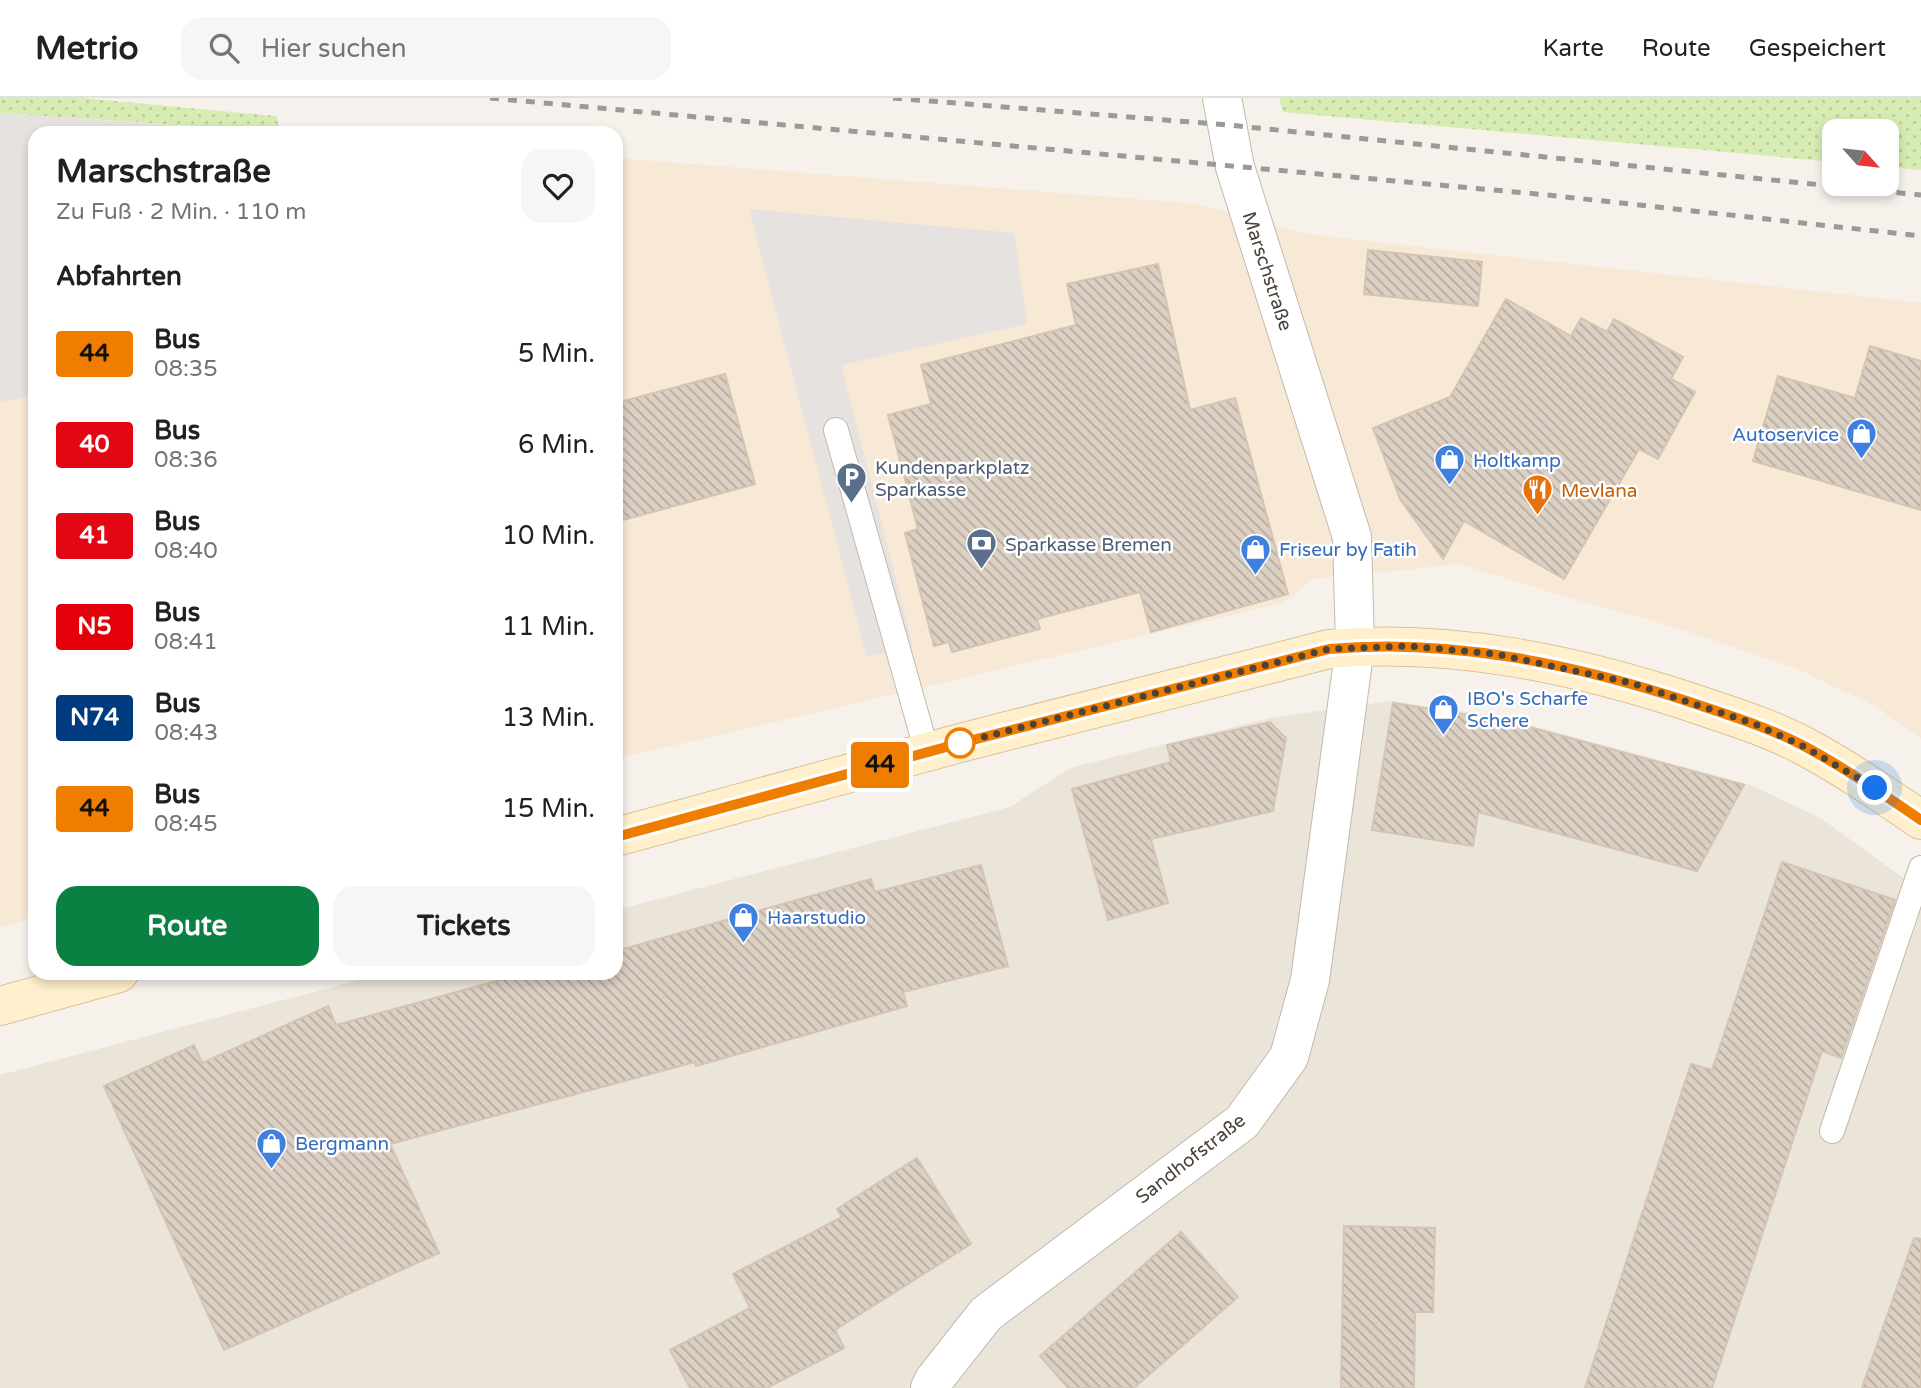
<!DOCTYPE html>
<html lang="de">
<head>
<meta charset="utf-8">
<style>
  :root { --surface:#fff; --page:#f6f6f6; --text:#202124; --muted:#757577; --line:#e0e0e0; --accent:#0b8043 }
  body { margin:0; font-family:"Varela Round",sans-serif; background:var(--page); color:var(--text); height:100vh; display:flex; flex-direction:column; font-size:26px; white-space:nowrap }
  * { box-sizing:border-box; margin:0 }
  p { font-size:23px; color:var(--muted) }
  .icon { flex:none; width:38px; height:38px; fill:none; stroke:currentColor; stroke-width:2; stroke-linecap:round; stroke-linejoin:round }
  .map { position:relative; flex:1; overflow:hidden }
  .details { position:absolute; left:28px; top:28px; width:595px; height:854px; display:flex; flex-direction:column; background:var(--surface); border-radius:21px; box-shadow:0 4px 10px #0003 }
  .details>* { flex:none }
  .badge { padding:0 14px; border-radius:5px; font-size:24px; line-height:46px }
  .needle { width:46px; rotate:117deg }
  .fabs { position:absolute; left:1822px; top:21px; display:grid; gap:14px }
  .fabs a { display:grid; place-items:center; width:77px; height:77px; border-radius:14px; background:var(--surface); box-shadow:0 4px 10px #0003; font-size:35px }
  .you { position:absolute; width:35px; height:35px; margin:-18px; border:5px solid #fff; border-radius:50%; background:#1a73e8; box-shadow:0 0 0 10px #1a73e833 }
  .map>.badge { position:absolute; translate:-50% -50%; box-shadow:0 0 0 4px #fff }
  h2 { padding:0 28px; font-size:26px; line-height:63px }
  .round { display:grid; place-items:center; flex:none; width:74px; height:74px; border-radius:21px; background:var(--page) }
  .summary { display:flex; align-items:center; justify-content:space-between; height:119px; padding:0 28px }
  h1 { font-size:33px; font-weight:700; line-height:52px }
  .primary-button { display:flex; gap:14px; margin-top:auto; padding:14px 28px }
  .primary-button a { flex:1; height:80px; border-radius:21px; background:var(--accent); color:#fff; font-size:28px; font-weight:700; line-height:80px; text-align:center }
  .primary-button a+a { background:var(--page); color:var(--text) }
  ul { padding:0; list-style:none }
  li { display:flex; align-items:center; gap:21px; height:91px; padding:0 28px }
  li div { flex:1 }
  li b { display:block; font-size:26px }
  li em { font-style:normal }
  li .badge { min-width:77px; font-weight:700; text-align:center }
  header { display:flex; align-items:center; gap:42px; box-sizing:border-box; height:98px; padding:0 35px; background:var(--surface); border-bottom:2px solid var(--line) }
  header strong { font-size:33px }
  nav { display:flex; gap:38px; margin-inline-start:auto; font-size:24px }
  .search { width:490px; height:63px; background:var(--page); display:flex; align-items:center; gap:18px; box-sizing:border-box; padding:0 24px; border-radius:21px; color:var(--muted); font-size:26px }
  .map>svg:first-child { display:block }
  .residential { fill:#eae4d9 }
  .commercial { fill:#f8e8d6 }
  .grass { fill:url(#grass-dots) }
  .parking { fill:#e5e2df }
  .building { fill:url(#building-back-hatch); stroke:#d4c5b2; stroke-width:2 }
  .lines { fill:none; stroke-linecap:round; stroke-linejoin:round }
  .service-casing { stroke:#c3b9ad; stroke-width:26 }
  .minor-casing { stroke:#c3b9ad; stroke-width:40 }
  .secondary-casing { stroke:#d8c399; stroke-width:40 }
  .service { stroke:#fff; stroke-width:24 }
  .minor { stroke:#fff; stroke-width:38 }
  .secondary { stroke:#ffefcc; stroke-width:38 }
  .rail { stroke:#9a9a9a; stroke-width:5; stroke-dasharray:9 9; stroke-linecap:butt }
  .line-casing { stroke:#fff; stroke-width:16 }
  .line { stroke:#ef7d00; stroke-width:10 }
  .walk { stroke:#4b4238; stroke-width:7; stroke-dasharray:0 12.6 }
  .stop-dot { fill:#fff; stroke:#ef7d00; stroke-width:3.5 }
  .labels { text-anchor:middle; stroke-width:5; stroke-linejoin:round; paint-order:stroke }
  .street-label { font-size:19px; fill:#4b4238; stroke:#fff }
  .shop-label { font-size:19px; fill:#366cbe; stroke:#fff; text-anchor:start }
  .service-label { font-size:19px; fill:#4e5e75; stroke:#fff; text-anchor:start }
  .food-label { font-size:19px; fill:#c56008; stroke:#fff; text-anchor:start }
</style>
</head>
<body>
<header>
<strong>Metrio</strong>
<div class="search"><svg class="icon" aria-label="search" viewBox="0 0 24 24"><circle cx="10" cy="10" r="6"/><path d="M15 15l6 6"/></svg>Hier suchen</div>
<nav><a>Karte</a><a>Route</a><a>Gespeichert</a></nav>
</header>
<div class="map">
<svg width="1921" height="1290" viewBox="0 0 1921 1290">
  <defs>
    <pattern id="grass-dots" width="8" height="8" patternUnits="userSpaceOnUse" patternTransform="scale(1.75)"><rect width="8" height="8" fill="#d6ecb2"/><path d="M2 2h.1M6 6h.1" fill="none" stroke="#b9cc9a" stroke-width="1.8" stroke-linecap="round"/></pattern>
    <pattern id="building-back-hatch" width="6" height="6" patternUnits="userSpaceOnUse" patternTransform="scale(1.75)"><rect width="6" height="6" fill="#dcd0c3"/><path d="M-1 5l2 2M0 0l6 6M5-1l2 2" fill="none" stroke="#b4aa9f"/></pattern>
  </defs>
  <rect width="100%" height="100%" fill="#f6f2eb"/>
  <path class="residential" d="M 1392,603 L 1499,619 L 1751,687 L 1822,721 L 1921,793 L 1921,1290 L 0,1290 L 0,977 L 385,875 L 616,875 L 616,812 L 1010,709 L 1070,670 L 1269,620 Z"/>
  <path class="commercial" d="M 0,15 L 292,35 L 35,35 L 35,818 L 0,830 Z
    M 616,60 L 1199,106 L 1307,136 L 1921,205 L 1921,641 L 1877,609 L 1797,571 L 1678,530 L 1569,500 L 1460,466 L 1313,481 L 1284,505 L 616,661 Z"/>
  <path class="grass" d="M 0,0 L 82,0 L 276,18 L 281,34 L 0,15 Z
    M 1279,0 L 1921,0 L 1921,72 L 1887,69 L 1886,33 L 1834,33 L 1834,64 L 1283,14 Z"/>
  <path class="parking" d="M 0,15 L 281,35 L 35,35 L 35,297 L 0,304 Z
    M 749,111 L 1014,135 L 1027,226 L 841,267 L 913,548 L 867,559 Z"/>
  <path class="building" d="M 1368,152 L 1482,164 L 1478,208 L 1364,196 Z
    M 1158,166 L 1190,312 L 1235,300 L 1288,496 L 1151,534 L 1140,494 L 1037,521 L 1040,531 L 952,554 L 949,544 L 934,548 L 905,435 L 918,431 L 888,317 L 931,306 L 921,267 L 1076,227 L 1067,186 Z
    M 1506,201 L 1571,238 L 1581,220 L 1607,234 L 1614,221 L 1683,259 L 1671,281 L 1695,294 L 1658,361 L 1639,351 L 1564,481 L 1464,423 L 1443,461 L 1400,401 L 1373,330 L 1450,299 Z
    M 1870,248 L 1921,263 L 1921,412 L 1753,363 L 1778,278 L 1855,300 Z
    M 725,276 L 755,386 L 616,424 L 616,305 Z
    M 1393,605 L 1507,623 L 1744,687 L 1697,773 L 1478,714 L 1473,748 L 1372,732 Z
    M 1270,624 L 1286,640 L 1273,713 L 1151,741 L 1168,805 L 1108,822 L 1072,691 L 1171,664 L 1167,647 Z
    M 1782,764 L 1895,802 L 1841,960 L 1822,953 L 1712,1290 L 1585,1290 L 1691,966 L 1712,972 Z
    M 981,767 L 1008,868 L 903,894 L 907,908 L 696,968 L 695,964 L 390,1046 L 439,1155 L 224,1252 L 104,988 L 194,947 L 202,965 L 328,908 L 336,927 L 526,875 L 616,875 L 616,853 L 871,781 L 875,794 Z
    M 917,1060 L 971,1146 L 835,1232 L 844,1250 L 767,1290 L 690,1290 L 670,1252 L 750,1210 L 733,1176 L 842,1119 L 837,1111 Z
    M 1344,1128 L 1435,1130 L 1433,1214 L 1415,1214 L 1414,1290 L 1341,1290 Z
    M 1181,1134 L 1238,1199 L 1134,1290 L 1068,1290 L 1040,1258 Z
    M 1914,1140 L 1921,1141 L 1921,1290 L 1862,1290 Z"/>
  <g class="lines">
    <defs>
      <path id="service" d="M 836,332 L 927,654
        M 1832,1033 L 1921,770"/>
      <path id="minor" d="M 930,1290 L 934,1282 L 986,1216 L 1242,1024 L 1289,959 L 1310,882 L 1355,548 L 1352,439 L 1235,69 L 1222,0"/>
      <path id="secondary" d="M 616,739 L 960,645 L 1329,551 C 1451,540 1574,566 1690,604 C 1728,617 1768,629 1804,648 C 1845,670 1883,696 1921,722
        M 0,908 L 119,875"/>
    </defs>
    <use href="#service" class="service-casing"/>
    <use href="#minor" class="minor-casing"/>
    <use href="#secondary" class="secondary-casing"/>
    <use href="#service" class="service"/>
    <use href="#minor" class="minor"/>
    <use href="#secondary" class="secondary"/>
    <path class="rail" d="M 490,0 L 1548,97 L 1921,138
      M 893,0 L 1228,27 L 1921,97"/>
  </g>
  <g class="lines">
    <defs>
      <path id="line" d="M 616,739 L 961,645 L 1329,551 C 1451,540 1574,566 1690,604 C 1728,617 1768,629 1804,648 C 1845,670 1883,696 1921,722"/>
    </defs>
    <use href="#line" class="line-casing"/>
    <use href="#line" class="line"/>
    <path class="walk" d="M 960,645 L 1329,551 L 1409,548 L 1496,556 L 1631,585 L 1755,626 L 1803,648 L 1875,690"/>
  </g>
  <defs>
    <symbol id="shop-pin" viewBox="-11 -11 22 30"><path d="M0 17L-7.5 6A9.5 9.5 0 1 1 7.5 6Z" fill="#3f7fe0" stroke="#fff"/><path d="M-5-2.5h2.3a2.7 3.5 0 0 1 5.4 0H5L5.5 6h-11ZM-1.5-2.5h3a1.5 2.3 0 0 0-3 0Z" fill="#fff"/></symbol>
    <symbol id="parking-pin" viewBox="-11 -11 22 30"><path d="M0 17L-7.5 6A9.5 9.5 0 1 1 7.5 6Z" fill="#5c6f8a" stroke="#fff"/><path d="M-3.5-5.5H1a3.5 3.5 0 0 1 0 7H-1V5.5H-3.5ZM-1-3.4V-.6H.8a1.4 1.4 0 0 0 0-2.8Z" fill="#fff"/></symbol>
    <symbol id="restaurant-pin" viewBox="-11 -11 22 30"><path d="M0 17L-7.5 6A9.5 9.5 0 1 1 7.5 6Z" fill="#e8710a" stroke="#fff"/><path d="M-5-6h1v4h1v-4h1v4h1v-4h1v5L-1.5 .5V6h-2V.5L-5-1ZM5-6V6H3V1.5H1.5Q1.5-4 5-6Z" fill="#fff"/></symbol>
    <symbol id="bank-pin" viewBox="-11 -11 22 30"><path d="M0 17L-7.5 6A9.5 9.5 0 1 1 7.5 6Z" fill="#5c6f8a" stroke="#fff"/><path d="M-6-4H6V4H-6ZM0-2.3a2.3 2.3 0 1 0 0 4.6a2.3 2.3 0 1 0 0-4.6Z" fill="#fff"/></symbol>
  </defs>
  <g fill-rule="evenodd">
    <use href="#shop-pin" x="1844" y="318" width="35" height="47"/>
    <use href="#shop-pin" x="1432" y="344" width="35" height="47"/>
    <use href="#parking-pin" x="834" y="362" width="35" height="47"/>
    <use href="#restaurant-pin" x="1520" y="374" width="35" height="47"/>
    <use href="#bank-pin" x="964" y="428" width="35" height="47"/>
    <use href="#shop-pin" x="1238" y="434" width="35" height="47"/>
    <use href="#shop-pin" x="1426" y="594" width="35" height="47"/>
    <use href="#shop-pin" x="726" y="802" width="35" height="47"/>
    <use href="#shop-pin" x="254" y="1028" width="35" height="47"/>
  </g>
  <circle class="stop-dot" cx="960" cy="645" r="14"/>
  <g class="labels">
    <g class="street-label">
      <text transform="translate(1268 173) rotate(72)" y="7">Marschstraße</text>
      <text transform="translate(1190 1060) rotate(-38)" y="7">Sandhofstraße</text>
    </g>
    <g class="shop-label">
      <text x="1839" y="343" text-anchor="end">Autoservice</text>
      <text x="1473" y="369">Holtkamp</text>
      <text x="1279" y="458">Friseur by Fatih</text>
      <text x="1467" y="607">IBO's Scharfe<tspan x="1467" dy="22">Schere</tspan></text>
      <text x="767" y="826">Haarstudio</text>
      <text x="295" y="1052">Bergmann</text>
    </g>
    <g class="service-label">
      <text x="875" y="376">Kundenparkplatz<tspan x="875" dy="22">Sparkasse</tspan></text>
      <text x="1005" y="453">Sparkasse Bremen</text>
    </g>
    <g class="food-label">
      <text x="1561" y="399">Mevlana</text>
    </g>
  </g>
</svg>
<div class="fabs">
<a><svg class="needle" viewBox="-14 -14 28 28"><path d="M0-13l5 13h-10z" fill="#e53935"/><path d="M0 13l5-13h-10z" fill="#757577"/></svg></a>
</div>
<div class="you" style="left:1875px;top:690px"></div>
<b class="badge" style="left:880px;top:667px;background:#ef7d00;color:#111">44</b>
<section class="details">
<div class="summary"><div><h1>Marschstraße</h1><p>Zu Fuß · 2 Min. · 110 m</p></div><a class="round"><svg class="icon" aria-label="heart" viewBox="0 0 24 24"><path d="M12 20l-8-8c-3-5 5-10 8-4 3-6 11-1 8 4z"/></svg></a></div>
<h2>Abfahrten</h2>
<ul>
<li><span class="badge" style="background:#ef7d00;color:#111">44</span><div><b>Bus</b><p>08:35</p></div><em>5 Min.</em></li>
<li><span class="badge" style="background:#e30613;color:#fff">40</span><div><b>Bus</b><p>08:36</p></div><em>6 Min.</em></li>
<li><span class="badge" style="background:#e30613;color:#fff">41</span><div><b>Bus</b><p>08:40</p></div><em>10 Min.</em></li>
<li><span class="badge" style="background:#e3000b;color:#fff">N5</span><div><b>Bus</b><p>08:41</p></div><em>11 Min.</em></li>
<li><span class="badge" style="background:#003b80;color:#fff">N74</span><div><b>Bus</b><p>08:43</p></div><em>13 Min.</em></li>
<li><span class="badge" style="background:#ef7d00;color:#111">44</span><div><b>Bus</b><p>08:45</p></div><em>15 Min.</em></li>
</ul>
<div class="primary-button"><a>Route</a><a>Tickets</a></div>
</section>
</div>
</body>
</html>
